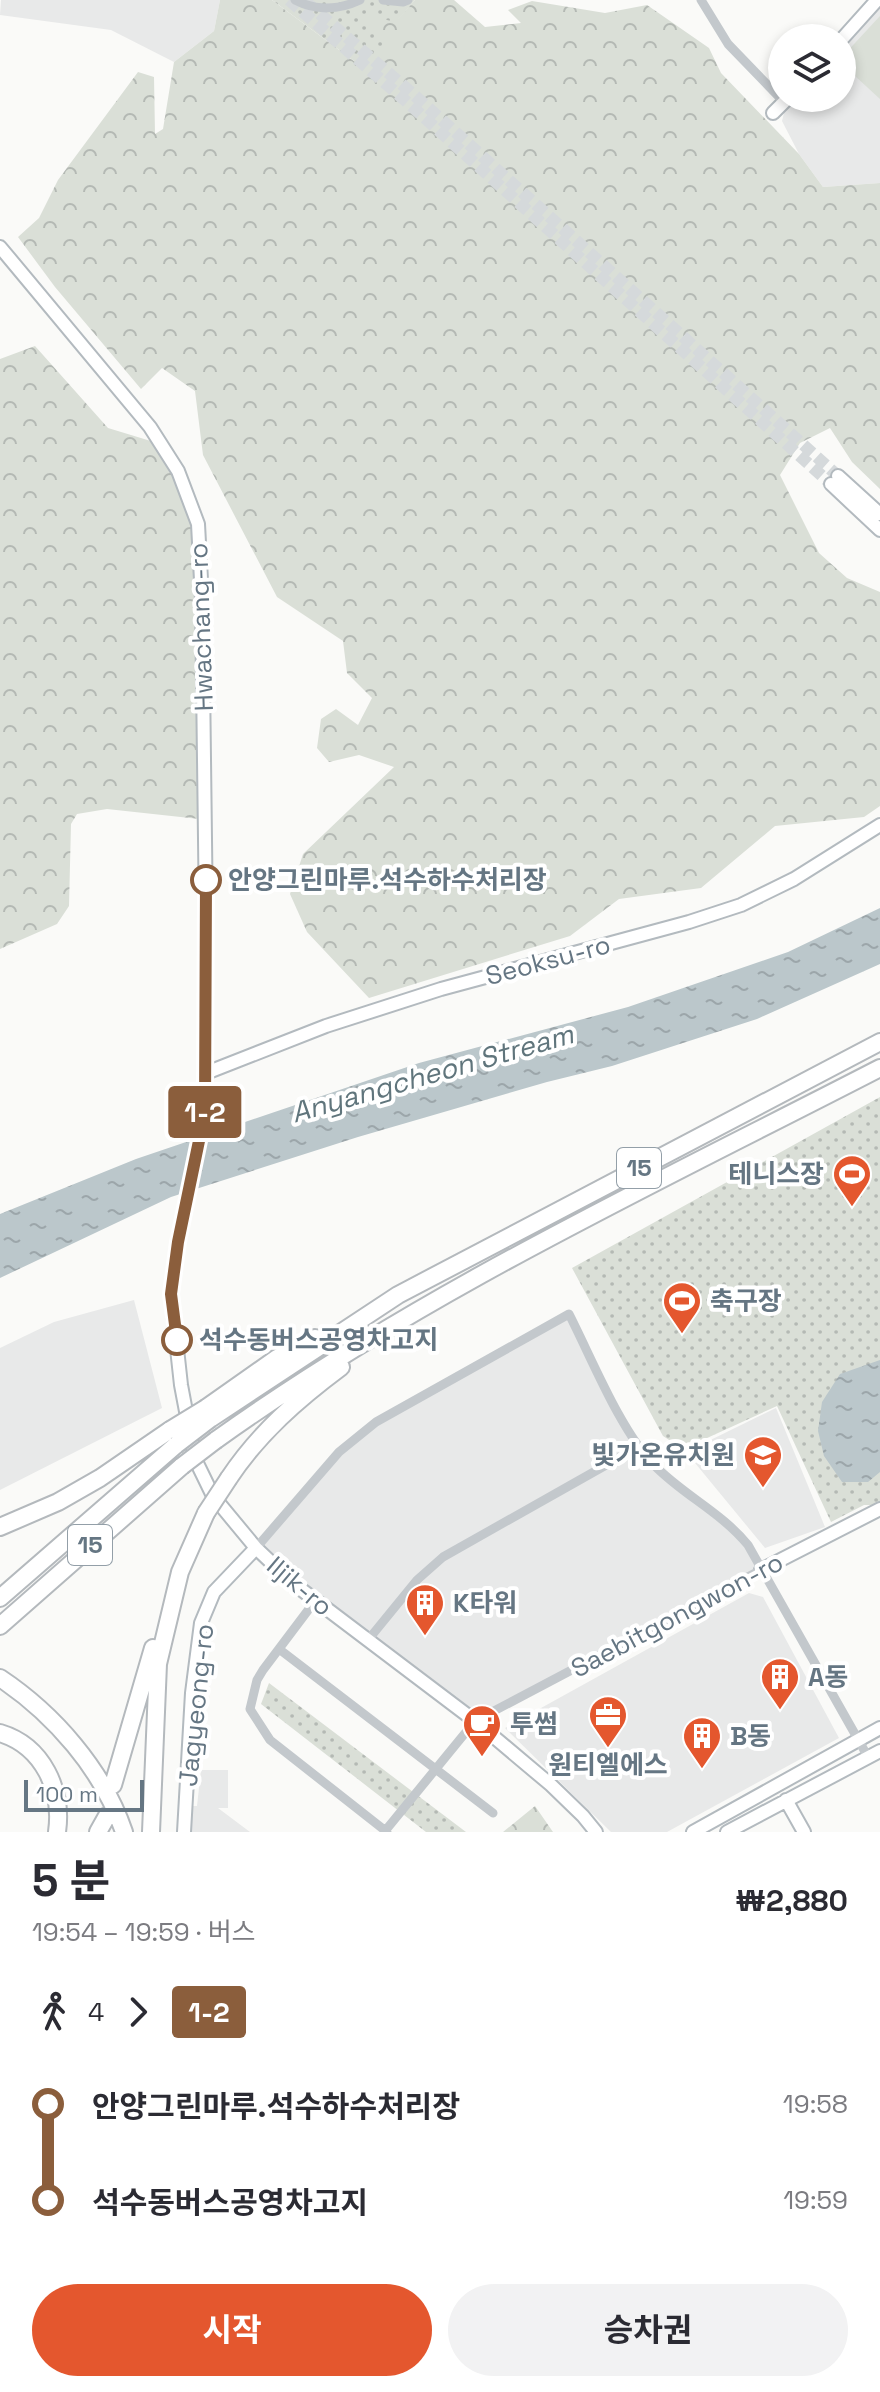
<!DOCTYPE html>
<html lang="ko">
<head>
<meta charset="utf-8">
<style>
  :root { --surface:#fff; --page:#f2f2f3; --text:#2b2b33; --muted:#7c7c81; --accent:#e4572e }
  body { margin:0; font-family:"Space Grotesk","Noto Sans KR",sans-serif; background:var(--page); color:var(--text); height:100vh; display:flex; flex-direction:column; font-size:30px; white-space:nowrap }
  * { box-sizing:border-box; margin:0 }
  p { font-size:26px; color:var(--muted) }
  .icon { flex:none; width:44px; height:44px; fill:none; stroke:currentColor; stroke-width:2; stroke-linecap:round; stroke-linejoin:round }
  .map { position:relative; height:1832px; overflow:hidden }
  .panel { display:flex; flex-direction:column; background:var(--surface); flex:1 }
  .panel>* { flex:none }
  .badge { padding:0 16px; border-radius:6px; font-size:28px; line-height:52px }
  .fabs { position:absolute; left:768px; top:24px; display:grid; gap:16px }
  .fabs a { display:grid; place-items:center; width:88px; height:88px; border-radius:50%; background:var(--surface); box-shadow:0 4px 12px #0003; font-size:40px }
  .scale { position:absolute; left:24px; bottom:20px; width:120px; box-sizing:border-box; padding-left:8px; border:4px solid #657683; border-top:0; font-size:22px; line-height:28px; white-space:nowrap; color:#657683; -webkit-text-stroke:6px #fff; paint-order:stroke }
  .map>.badge { position:absolute; translate:-50% -50%; box-shadow:0 0 0 4px #fff }
  .legs { display:flex; align-items:center; gap:12px; height:88px; padding:0 32px; font-size:26px }
  .legs p { margin-inline-start:auto }
  .head { display:flex; align-items:center; justify-content:space-between; height:136px; padding:0 32px }
  h1 { font-size:44px; font-weight:700; line-height:60px }
  .button { display:flex; gap:16px; margin-top:auto; padding:16px 32px }
  .button a { flex:1; height:92px; border-radius:48px; background:var(--accent); color:#fff; font-size:32px; font-weight:700; line-height:92px; text-align:center }
  .button a+a { background:var(--page); color:var(--text) }
  ul { padding:0 32px; list-style:none }
  li { display:flex; align-items:center; gap:28px; height:96px; font-size:30px }
  li i { display:grid; place-items:center; width:12px; height:100%; margin:0 10px; background:currentColor }
  li i::after { content:''; width:20px; height:20px; margin:-10px; border:6px solid; border-radius:50%; background:var(--surface) }
  li p { margin-inline-start:auto }
  li:first-child i { background:linear-gradient(#0000 50%,currentColor 0) }
  li:last-child i { background:linear-gradient(currentColor 50%,#0000 0) }
  .map>svg:first-child { display:block }
  .built { fill:#e8e9e9 }
  .green { fill:#dadfd7 }
  .forest { fill:url(#forest-crowns) }
  .park { fill:url(#park-dots) }
  .water { fill:url(#water-ripples) }
  .lines { fill:none; stroke-linecap:round; stroke-linejoin:round }
  .secondary-tunnel { stroke:#d5d9db; stroke-width:12; stroke-dasharray:12 6; stroke-linecap:butt }
  .secondary-casing { stroke:#b3babf; stroke-width:16 }
  .highway-casing { stroke:#b4b9bd; stroke-width:20 }
  .street { stroke:#c3c8cc; stroke-width:9 }
  .secondary { stroke:#fff; stroke-width:12 }
  .highway { stroke:#fff; stroke-width:16 }
  .highway-bridge-casing { stroke:#b4b9bd; stroke-width:20; stroke-linecap:butt }
  .highway-bridge { stroke:#fff; stroke-width:16 }
  .line-1-casing { stroke:#fff; stroke-width:18 }
  .line-1 { stroke:#8b5e3c; stroke-width:12 }
  .stop-1-dot { fill:#fff; stroke:#8b5e3c; stroke-width:4 }
  .labels { text-anchor:middle; stroke-width:8; stroke-linejoin:round; paint-order:stroke }
  .shield { fill:#fff; stroke:#939fa8; stroke-width:2 }
  .shield-label { font-size:24px; font-weight:bold; fill:#657683 }
  .street-label { font-size:26px; fill:#657683; stroke:#fff }
  .stop-label { font-size:26px; font-weight:bold; fill:#657683; stroke:#fff; text-anchor:start }
  .poi-label { font-size:26px; font-weight:bold; fill:#657683; stroke:#fff; text-anchor:start }
  .water-label { font-size:28px; font-style:italic; fill:#60757c; stroke:#fff }
</style>
</head>
<body>
<div class="map">
<svg width="880" height="1832" viewBox="0 0 880 1832">
  <defs>
    <pattern id="forest-crowns" width="20" height="18" patternUnits="userSpaceOnUse" patternTransform="scale(2)"><rect width="20" height="18" fill="#dadfd7"/><path d="M2 6a3 3 0 1 1 6 0M12 15a3 3 0 1 1 6 0" fill="none" stroke="#b4b9b4"/></pattern>
    <pattern id="park-dots" width="8" height="8" patternUnits="userSpaceOnUse" patternTransform="scale(2)"><rect width="8" height="8" fill="#dadfd7"/><path d="M2 2h.1M6 6h.1" fill="none" stroke="#b4b9b4" stroke-width="1.8" stroke-linecap="round"/></pattern>
    <pattern id="water-ripples" width="26" height="14" patternUnits="userSpaceOnUse" patternTransform="scale(2)"><rect width="26" height="14" fill="#bbc7cb"/><path d="M2 4q2-2 4 0t4 0M15 11q2-2 4 0t4 0" fill="none" stroke="#9ca6aa"/></pattern>
  </defs>
  <rect width="100%" height="100%" fill="#fafaf8"/>
  <path class="built" d="M 1,0 L 220,0 L 214,31 L 174,62 L 111,30 L 0,15 Z
    M 880,0 L 880,183 L 823,187 L 799,154 L 782,121 L 786,105 L 792,98 L 842,98 L 842,42 Z
    M 134,1300 L 162,1408 L 0,1490 L 0,1348 L 54,1322 Z
    M 569,1314 L 635,1443 L 654,1466 L 731,1524 L 761,1570 L 475,1721 L 256,1548 L 302,1492 L 376,1422 Z
    M 776,1408 L 825,1527 L 765,1548 L 686,1452 Z
    M 749,1593 L 763,1597 L 839,1738 L 667,1832 L 611,1832 L 505,1728 Z
    M 201,1770 L 228,1770 L 228,1808 L 218,1808 L 250,1832 L 191,1832 L 192,1806 L 197,1806 Z"/>
  <path class="green" d="M 880,16 L 880,99 L 842,64 L 842,57 Z"/>
  <path class="forest" d="M 220,0 L 272,0 L 358,64 L 349,11 L 396,21 L 415,0 L 454,0 L 485,27 L 521,23 L 508,10 L 532,1 L 605,13 L 647,5 L 709,48 L 721,73 L 799,154 L 823,187 L 880,183 L 880,489 L 852,462 L 830,428 L 800,443 L 780,475 L 819,553 L 847,578 L 880,592 L 880,806 L 864,817 L 775,826 L 701,888 L 619,899 L 570,936 L 369,998 L 307,932 L 290,894 L 303,854 L 394,767 L 359,755 L 329,762 L 317,748 L 321,719 L 336,709 L 358,725 L 372,698 L 347,673 L 343,641 L 277,597 L 203,455 L 195,391 L 162,368 L 141,389 L 55,287 L 18,237 L 39,218 L 58,180 L 138,72 L 154,77 L 155,134 L 163,129 L 174,62 L 214,31 Z
    M 35,346 L 108,428 L 154,442 L 183,490 L 194,526 L 201,586 L 199,819 L 107,809 L 77,814 L 71,824 L 69,906 L 57,924 L 0,949 L 0,359 Z
    M 535,1806 L 553,1832 L 503,1832 Z"/>
  <path class="park" d="M 272,0 L 415,0 L 396,22 L 351,12 L 386,37 L 376,60 L 358,64 Z
    M 880,1097 L 880,1502 L 874,1505 L 864,1505 L 831,1522 L 777,1406 L 683,1449 L 663,1436 L 572,1268 Z
    M 269,1683 L 466,1832 L 426,1832 L 261,1704 Z"/>
  <path class="water" d="M 880,908 L 880,964 L 757,1019 L 612,1066 L 547,1082 L 358,1137 L 171,1197 L 0,1278 L 0,1214 L 136,1159 L 419,1063 L 628,1007 L 788,952 Z
    M 880,1360 L 880,1472 L 868,1482 L 842,1482 L 824,1456 L 818,1431 L 822,1402 L 840,1374 Z"/>
  <g class="lines">
    <path class="secondary-tunnel" d="M 289,0 L 407,102 L 831,484
      M 306,2 L 413,94 L 838,476"/>
    <defs>
      <path id="secondary" d="M 842,39 L 877,0
        M 773,113 L 788,98
        M 0,247 L 150,427 L 178,471 L 198,524 L 202,599 L 206,919 L 205,1112 L 178,1242 L 171,1294 L 181,1385 L 195,1459 L 213,1496 L 256,1548 L 294,1584 L 475,1721 L 551,1785 L 583,1816 L 596,1832
        M 838,476 L 880,514
        M 831,484 L 880,530
        M 206,1073 L 326,1026 L 441,989 L 689,922 L 741,905 L 794,879 L 880,825
        M 761,1570 L 880,1509
        M 786,1800 L 804,1832
        M 184,1832 L 192,1693 L 201,1623 L 214,1592 L 256,1548
        M 693,1832 L 880,1728
        M 727,1832 L 880,1751"/>
      <path id="highway" d="M 206,1408 L 277,1358 L 315,1338
        M 210,1419 L 398,1295 L 880,1042
        M 216,1440 C 423,1292 655,1184 880,1068
        M 229,1478 C 259,1433 298,1399 341,1367
        M 0,1527 L 58,1502 L 100,1478 L 170,1430
        M 0,1598 L 176,1445
        M 0,1626 L 182,1466
        M 0,1678 C 54,1714 103,1770 124,1832
        M 0,1733 C 43,1746 63,1790 57,1832
        M 113,1785 L 153,1648
        M 98,1832 L 107,1816
        M 151,1832 L 158,1664 L 180,1572 L 206,1513"/>
    </defs>
    <use href="#secondary" class="secondary-casing"/>
    <use href="#highway" class="highway-casing"/>
    <path class="street" d="M 295,0 C 316,11 339,10 360,0
      M 383,0 L 403,2 L 408,0
      M 701,0 L 728,44 L 784,102
      M 256,1548 L 339,1452 L 376,1422 L 569,1314 C 592,1359 620,1430 654,1465 C 683,1495 721,1512 748,1545 L 868,1757
      M 315,1601 L 263,1670 L 257,1680 L 250,1709 L 270,1740 L 387,1832
      M 368,1640 L 417,1580 L 443,1557 L 638,1447
      M 279,1649 L 493,1813
      M 385,1831 L 475,1721 L 761,1570"/>
    <use href="#secondary" class="secondary"/>
    <use href="#highway" class="highway"/>
    <defs>
      <path id="highway-bridge" d="M 170,1430 L 206,1408
        M 176,1445 L 210,1419
        M 182,1466 L 216,1440
        M 206,1513 L 229,1478"/>
    </defs>
    <use href="#highway-bridge" class="highway-bridge-casing"/>
    <use href="#highway-bridge" class="highway-bridge"/>
  </g>
  <g class="lines">
    <defs>
      <path id="line-1" d="M 177,1340 L 171,1294 L 178,1242 L 205,1112 L 206,880"/>
    </defs>
    <use href="#line-1" class="line-1-casing"/>
    <use href="#line-1" class="line-1"/>
  </g>
  <defs>
    <symbol id="stadium-pin" viewBox="-11 -11 22 30"><path d="M0 17L-7.5 6A9.5 9.5 0 1 1 7.5 6Z" fill="#e4572e" stroke="#fff"/><path d="M0-5a6.5 5 0 1 0 0 10a6.5 5 0 1 0 0-10ZM-3.5-1.8h7v3.6h-7Z" fill="#fff"/></symbol>
    <symbol id="school-pin" viewBox="-11 -11 22 30"><path d="M0 17L-7.5 6A9.5 9.5 0 1 1 7.5 6Z" fill="#e4572e" stroke="#fff"/><path d="M0-5L7-2L0 1L-7-2ZM-4 1L0 2.5L4 1V4Q0 6-4 4Z" fill="#fff"/></symbol>
    <symbol id="building-pin" viewBox="-11 -11 22 30"><path d="M0 17L-7.5 6A9.5 9.5 0 1 1 7.5 6Z" fill="#e4572e" stroke="#fff"/><path d="M-4-6H4V6H1V3H-1V6H-4ZM-2.5-4.3h1.7v1.8h-1.7ZM.8-4.3h1.7v1.8H.8ZM-2.5-1h1.7V.8h-1.7ZM.8-1h1.7V.8H.8Z" fill="#fff"/></symbol>
    <symbol id="office-pin" viewBox="-11 -11 22 30"><path d="M0 17L-7.5 6A9.5 9.5 0 1 1 7.5 6Z" fill="#e4572e" stroke="#fff"/><path d="M-6-3h4V-5.5h4V-3h4V5H-6ZM-1-4.5V-3h2v-1.5ZM-6 0V1H6V0Z" fill="#fff"/></symbol>
    <symbol id="cafe-pin" viewBox="-11 -11 22 30"><path d="M0 17L-7.5 6A9.5 9.5 0 1 1 7.5 6Z" fill="#e4572e" stroke="#fff"/><path d="M-5.5-4.5H6V0H3Q3 3.5 0 3.5H-2.5Q-5.5 3.5-5.5 0ZM3-3.2v2h1.7v-2ZM-6 4.5H4V6H-6Z" fill="#fff"/></symbol>
  </defs>
  <g fill-rule="evenodd">
    <use href="#stadium-pin" x="830" y="1152" width="44" height="60"/>
    <use href="#stadium-pin" x="660" y="1279" width="44" height="60"/>
    <use href="#school-pin" x="741" y="1433" width="44" height="60"/>
    <use href="#building-pin" x="403" y="1581" width="44" height="60"/>
    <use href="#building-pin" x="758" y="1655" width="44" height="60"/>
    <use href="#office-pin" x="586" y="1693" width="44" height="60"/>
    <use href="#cafe-pin" x="460" y="1702" width="44" height="60"/>
    <use href="#building-pin" x="680" y="1714" width="44" height="60"/>
  </g>
  <g class="stop-1-dot">
    <circle cx="206" cy="880" r="14"/>
    <circle cx="177" cy="1340" r="14"/>
  </g>
  <g class="labels">
    <g class="shield">
      <rect x="617" y="1148" width="44" height="40" rx="6"/>
      <rect x="68" y="1525" width="44" height="40" rx="6"/>
    </g>
    <g class="shield-label">
      <text x="639" y="1176">15</text>
      <text x="90" y="1553">15</text>
    </g>
    <g class="street-label">
      <text transform="translate(201 627) rotate(-92)" y="9">Hwachang-ro</text>
      <text transform="translate(548 960) rotate(-15)" y="9">Seoksu-ro</text>
      <text transform="translate(300 1586) rotate(40)" y="9">Iljik-ro</text>
      <text transform="translate(677 1615) rotate(-28)" y="9">Saebitgongwon-ro</text>
      <text transform="translate(196 1705) rotate(-84)" y="9">Jagyeong-ro</text>
    </g>
    <g class="stop-label">
      <text x="228" y="889">안양그린마루.석수하수처리장</text>
      <text x="199" y="1349">석수동버스공영차고지</text>
    </g>
    <g class="poi-label">
      <text x="824" y="1183" text-anchor="end">테니스장</text>
      <text x="710" y="1310">축구장</text>
      <text x="735" y="1464" text-anchor="end">빛가온유치원</text>
      <text x="453" y="1612">K타워</text>
      <text x="808" y="1686">A동</text>
      <text x="510" y="1733">투썸</text>
      <text x="730" y="1745">B동</text>
      <text x="608" y="1774" text-anchor="middle">원티엘에스</text>
    </g>
    <g class="water-label">
      <text transform="translate(432 1073) rotate(-16)" y="10">Anyangcheon Stream</text>
    </g>
  </g>
</svg>
<div class="fabs">
<a><svg class="icon" aria-label="layers" viewBox="0 0 24 24"><path d="M12 4l9 5-9 5-9-5zM3 14l9 5 9-5"/></svg></a>
</div>
<div class="scale">100 m</div>
<b class="badge" style="left:205px;top:1112px;background:#8b5e3c;color:#fff">1-2</b>
</div>
<section class="panel">
<div class="head"><div><h1>5 분</h1><p>19:54 – 19:59 · 버스</p></div><b>₩2,880</b></div>
<div class="legs"><svg class="icon" aria-label="walk" viewBox="0 0 24 24"><circle cx="13" cy="4" r="2"/><path d="M13 8l-2 6 4 7M11 14l-3 7M7 12l3-4h3l4 4"/></svg>4<svg class="icon" aria-label="forward" viewBox="0 0 24 24"><path d="M9 5l7 7-7 7"/></svg><b class="badge" style="background:#8b5e3c;color:#fff">1-2</b></div>
<ul>
<li><i style="color:#8b5e3c"></i><b>안양그린마루.석수하수처리장</b><p>19:58</p></li>
<li><i style="color:#8b5e3c"></i><b>석수동버스공영차고지</b><p>19:59</p></li>
</ul>
<div class="button"><a>시작</a><a>승차권</a></div>
</section>
</body>
</html>
